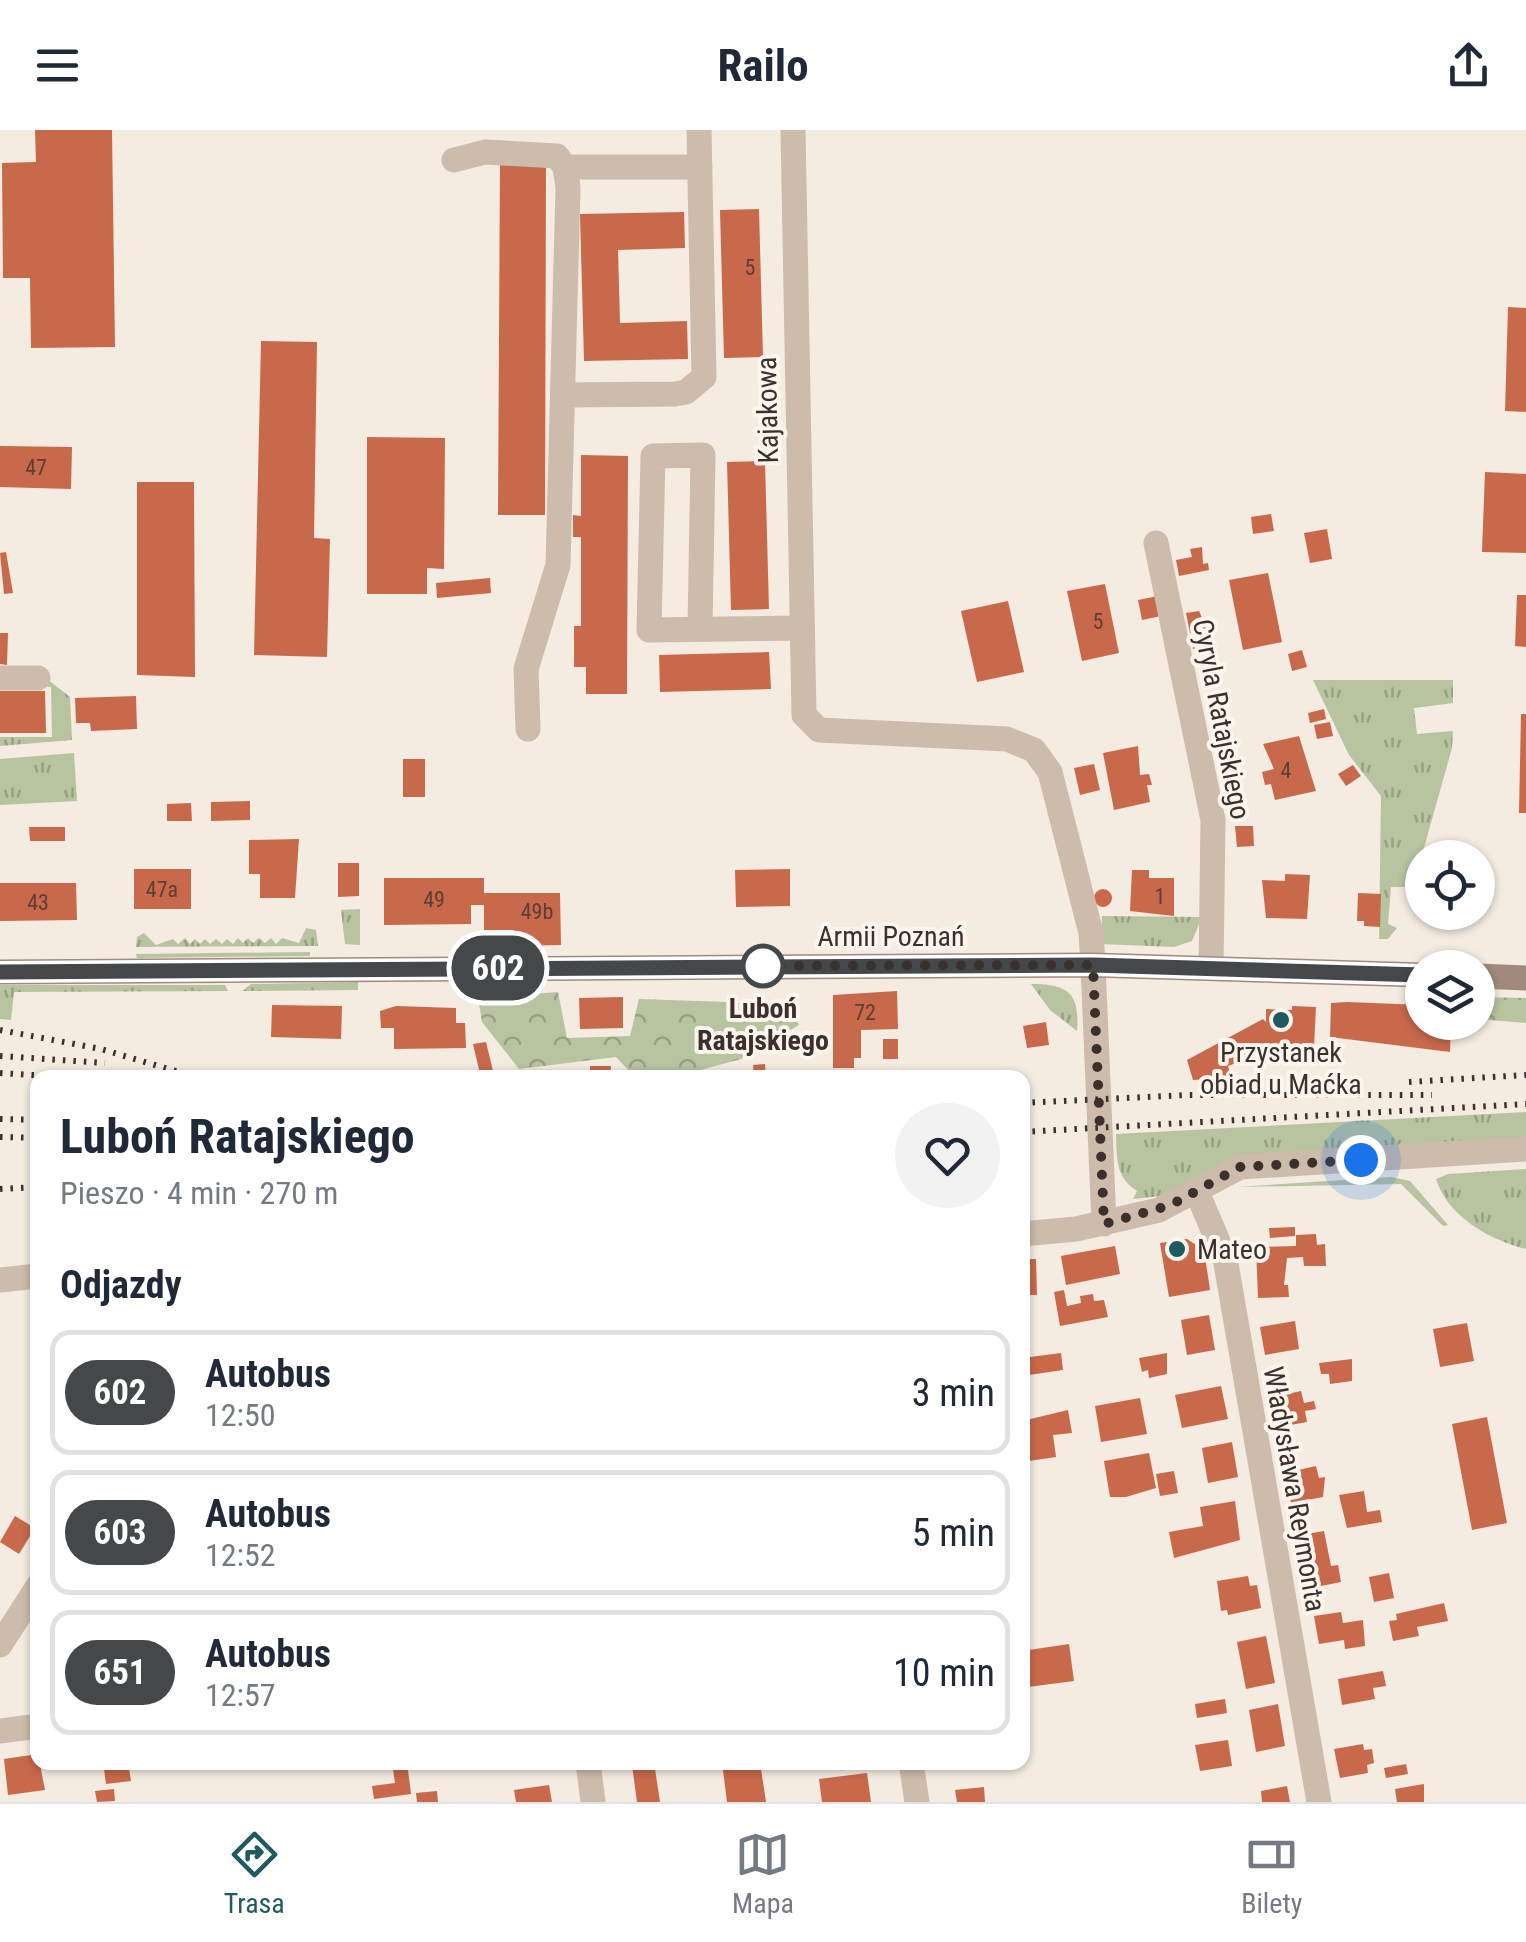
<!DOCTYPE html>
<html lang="pl">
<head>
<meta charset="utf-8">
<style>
  :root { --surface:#fff; --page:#f2f2f3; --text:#1f2937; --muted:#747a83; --line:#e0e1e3; --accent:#1f5a5e }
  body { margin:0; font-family:"Roboto Condensed",sans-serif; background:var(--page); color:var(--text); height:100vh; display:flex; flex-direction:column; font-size:38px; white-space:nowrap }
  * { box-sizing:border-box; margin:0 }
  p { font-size:32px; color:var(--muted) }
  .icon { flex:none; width:55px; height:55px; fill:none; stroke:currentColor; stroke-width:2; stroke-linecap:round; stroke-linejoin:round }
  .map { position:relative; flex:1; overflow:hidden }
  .panel { position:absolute; left:30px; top:940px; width:1000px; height:700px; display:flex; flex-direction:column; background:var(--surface); border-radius:20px; box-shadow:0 2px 8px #0004 }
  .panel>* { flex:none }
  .badge { padding:0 20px; border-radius:32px; font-size:35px; line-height:65px }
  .buttons { position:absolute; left:1405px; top:710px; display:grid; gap:20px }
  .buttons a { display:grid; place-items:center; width:90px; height:90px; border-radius:50%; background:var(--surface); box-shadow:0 2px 8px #0004; font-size:50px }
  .you { position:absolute; width:50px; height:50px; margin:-25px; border:8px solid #fff; border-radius:50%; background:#1a73e8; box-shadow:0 0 0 15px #1a73e833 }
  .map>.badge { position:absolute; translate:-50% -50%; box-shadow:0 0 0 5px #fff }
  h2 { padding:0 30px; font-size:38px; line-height:90px }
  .round { display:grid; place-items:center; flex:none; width:105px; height:105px; border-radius:52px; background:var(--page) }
  .head { display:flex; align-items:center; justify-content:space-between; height:170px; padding:0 30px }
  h1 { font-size:48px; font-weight:700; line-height:75px }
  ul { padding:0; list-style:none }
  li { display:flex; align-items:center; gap:30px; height:125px; margin:0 20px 15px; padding:0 10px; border:5px solid var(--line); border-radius:20px }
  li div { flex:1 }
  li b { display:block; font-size:38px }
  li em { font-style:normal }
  li .badge { min-width:110px; font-weight:700; text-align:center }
  header { display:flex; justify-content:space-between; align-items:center; height:130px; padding:0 30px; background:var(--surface); font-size:45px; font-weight:700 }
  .menu { display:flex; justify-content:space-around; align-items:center; height:140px; border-top:2px solid var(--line); background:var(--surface); font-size:28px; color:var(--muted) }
  .menu a { display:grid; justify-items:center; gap:5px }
  .menu .current { color:var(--accent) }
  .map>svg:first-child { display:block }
  .grass { fill:url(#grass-tufts) }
  .forest { fill:url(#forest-crowns) }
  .building { fill:#c8694b }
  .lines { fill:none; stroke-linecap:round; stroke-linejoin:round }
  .minor { stroke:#cdbbac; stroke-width:25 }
  .tertiary { stroke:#cdbbac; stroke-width:25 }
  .secondary { stroke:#a18a7d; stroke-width:25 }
  .rail { stroke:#3b302b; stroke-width:6; stroke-dasharray:2.5 8; stroke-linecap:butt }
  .line-casing { stroke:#fff; stroke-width:22 }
  .line { stroke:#45484a; stroke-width:15 }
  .walk { stroke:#3b302b; stroke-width:10; stroke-dasharray:0 18 }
  .stop-dot { fill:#fff; stroke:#45484a; stroke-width:5 }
  .poi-dot { fill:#1f5a5e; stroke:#fbf5ee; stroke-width:4 }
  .labels { text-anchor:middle; stroke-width:8; stroke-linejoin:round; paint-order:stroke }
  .number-label { font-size:22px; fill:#5e3e33 }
  .street-label { font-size:28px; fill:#3b302b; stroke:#fbf5ee }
  .stop-label { font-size:28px; font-weight:bold; fill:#3b302b; stroke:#fbf5ee }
  .poi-label { font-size:28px; fill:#3b302b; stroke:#fbf5ee }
</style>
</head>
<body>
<header><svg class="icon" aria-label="menu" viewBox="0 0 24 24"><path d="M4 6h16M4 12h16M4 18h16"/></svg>Railo<svg class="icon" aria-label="share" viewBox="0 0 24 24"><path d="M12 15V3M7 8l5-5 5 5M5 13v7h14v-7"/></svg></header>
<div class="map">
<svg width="1526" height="1672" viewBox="0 0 1526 1672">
  <defs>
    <pattern id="grass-tufts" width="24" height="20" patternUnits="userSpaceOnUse" patternTransform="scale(2.5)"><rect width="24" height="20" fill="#b8c4a0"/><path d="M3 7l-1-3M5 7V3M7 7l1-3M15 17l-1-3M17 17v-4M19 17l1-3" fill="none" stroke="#97a083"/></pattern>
    <pattern id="forest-crowns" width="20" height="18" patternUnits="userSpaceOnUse" patternTransform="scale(2.5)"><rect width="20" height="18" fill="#b8c4a0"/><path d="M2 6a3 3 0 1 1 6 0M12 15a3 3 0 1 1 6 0" fill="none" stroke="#97a083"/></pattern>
  </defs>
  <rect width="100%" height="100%" fill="#f4ebe1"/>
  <path class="grass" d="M 42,545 L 70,567 L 72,610 L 0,616 L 0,607 L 52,607 L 51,557 L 41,556 Z
    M 1313,550 L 1453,550 L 1453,573 L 1414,578 L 1417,604 L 1453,601 L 1452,618 L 1413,757 L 1391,757 L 1388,794 L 1397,798 L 1388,809 L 1379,809 L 1381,666 L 1349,625 Z
    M 74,623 L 77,671 L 0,675 L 0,629 Z
    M 360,779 L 360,815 L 345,814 L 341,780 Z
    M 1102,786 L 1202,787 L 1192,811 L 1174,817 L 1101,814 Z
    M 306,798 L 316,800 L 318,816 L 136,817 L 137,807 L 144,803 L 156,815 L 173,809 L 178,814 L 185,808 L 190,814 L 195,809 L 200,814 L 205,809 L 210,814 L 216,809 L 222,814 L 227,809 L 233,814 L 238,808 L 243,813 L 248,808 L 253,813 L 259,808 L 265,813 L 271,808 L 276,814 L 282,808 L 299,813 Z
    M 310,822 L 310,826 L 137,828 L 136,824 Z
    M 358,852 L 358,860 L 242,861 L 251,854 Z
    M 1031,854 C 1068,854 1080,863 1077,901 L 1050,880 Z
    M 0,855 L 225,855 L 228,861 L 14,862 L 11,890 L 0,889 Z
    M 1526,982 L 1526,1010 L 1224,1032 L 1162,1066 L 1133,1069 L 1137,1061 C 1115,1047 1117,1028 1116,1004 Z
    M 1526,1039 L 1526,1119 C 1490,1110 1448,1087 1436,1049 L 1448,1044 Z
    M 1391,1047 L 1410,1051 L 1448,1095 L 1443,1096 L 1401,1054 L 1237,1057 Z"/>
  <path class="forest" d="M 558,862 L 567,908 L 630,906 L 639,869 L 789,874 L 799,895 L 741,929 L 693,942 L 689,947 L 635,947 L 616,927 L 519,939 L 482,892 L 478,868 Z
    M 1478,867 L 1526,868 L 1526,893 L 1478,889 Z"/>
  <path class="building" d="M 35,0 L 112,0 L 115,217 L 31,218 L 30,148 L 3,148 L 2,33 L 36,32 Z
    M 500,31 L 546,32 L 545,385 L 498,385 Z
    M 759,79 L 763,227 L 724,228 L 720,80 Z
    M 684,82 L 685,118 L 618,120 L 620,193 L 687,191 L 688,229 L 584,231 L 580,84 Z
    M 1508,177 L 1526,178 L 1526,282 L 1505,281 Z
    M 261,211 L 317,212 L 314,408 L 330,409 L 327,527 L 254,525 Z
    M 367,307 L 445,308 L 444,439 L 427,438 L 427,464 L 367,464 Z
    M 0,316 L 72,317 L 71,359 L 0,357 Z
    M 581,325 L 628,326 L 627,564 L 586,564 L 586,537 L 574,537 L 574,496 L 581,496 L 581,407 L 573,407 L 573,385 L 581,386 Z
    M 765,331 L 769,479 L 731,480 L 727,332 Z
    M 1485,342 L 1526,344 L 1526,423 L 1482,422 Z
    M 137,352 L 194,352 L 195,547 L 137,545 Z
    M 1271,384 L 1274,401 L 1253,404 L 1251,387 Z
    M 1327,399 L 1332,429 L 1310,433 L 1304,403 Z
    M 1202,417 L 1203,434 L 1208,433 L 1209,440 L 1179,446 L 1176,430 L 1192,427 L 1190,419 Z
    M 6,422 L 13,463 L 4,464 L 0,423 Z
    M 1268,443 L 1282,512 L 1243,520 L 1229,450 Z
    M 490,448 L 491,463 L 437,468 L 436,453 Z
    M 1105,454 L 1119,523 L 1082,531 L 1067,461 Z
    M 1517,465 L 1526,465 L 1526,517 L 1515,516 Z
    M 1158,466 L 1161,486 L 1142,490 L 1138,470 Z
    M 1008,471 L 1024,542 L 977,552 L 961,481 Z
    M 1199,481 L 1207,499 L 1190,503 L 1186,483 Z
    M 0,503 L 8,503 L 7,535 L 0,534 Z
    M 1208,503 L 1210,516 L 1193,519 L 1191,505 Z
    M 1302,520 L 1307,537 L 1292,541 L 1288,524 Z
    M 769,522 L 771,559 L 660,562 L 659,525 Z
    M 0,561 L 45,561 L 46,603 L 0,603 Z
    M 136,566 L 137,599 L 91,601 L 90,593 L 76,593 L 75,568 Z
    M 1324,579 L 1326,589 L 1310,593 L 1308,583 Z
    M 1521,584 L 1526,584 L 1526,683 L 1519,683 Z
    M 1330,592 L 1333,606 L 1317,609 L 1314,595 Z
    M 1299,606 L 1316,661 L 1275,670 L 1271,654 L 1265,655 L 1262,642 L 1274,639 L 1263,614 Z
    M 1138,616 L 1140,645 L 1149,644 L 1152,655 L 1147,655 L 1150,672 L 1114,680 L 1103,623 Z
    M 403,629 L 425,629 L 425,667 L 403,667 Z
    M 1094,634 L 1100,660 L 1080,665 L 1074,638 Z
    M 1353,635 L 1361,646 L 1346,656 L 1338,644 Z
    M 250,671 L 250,690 L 211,691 L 211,672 Z
    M 191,673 L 192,691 L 167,691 L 167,674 Z
    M 1235,696 L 1253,696 L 1254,716 L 1237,717 Z
    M 29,697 L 65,697 L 65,711 L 30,711 Z
    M 299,709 L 295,768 L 260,768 L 260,744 L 249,744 L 249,710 Z
    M 338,733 L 359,733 L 359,766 L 338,767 Z
    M 134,739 L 191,739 L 191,779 L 134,779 Z
    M 790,739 L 790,776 L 736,777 L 735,740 Z
    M 1132,740 L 1149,740 L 1149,748 L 1174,748 L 1174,786 L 1130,781 Z
    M 1285,744 L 1310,745 L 1307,789 L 1266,788 L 1262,750 L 1285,751 Z
    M 384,748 L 484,748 L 484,763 L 560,763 L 561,815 L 514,816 L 514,800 L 484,800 L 484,775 L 471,775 L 471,794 L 384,795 Z
    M 0,753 L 76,753 L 77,790 L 0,791 Z
    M1094 768a9 9 0 1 1 18 0a9 9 0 1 1-18 0Z
    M 1358,763 L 1381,764 L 1380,797 L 1364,796 L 1364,791 L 1357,791 Z
    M 897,861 L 898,899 L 861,900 L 861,928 L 854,928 L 854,938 L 833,938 L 833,865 Z
    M 623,867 L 623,898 L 580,899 L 579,868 Z
    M 1347,872 L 1422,875 L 1422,892 L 1451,892 L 1450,922 L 1330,907 L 1331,873 Z
    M 272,875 L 342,876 L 341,909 L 271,907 Z
    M 396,876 L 456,878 L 456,893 L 465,893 L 466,918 L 394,919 L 394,898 L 381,898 L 380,881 Z
    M 1292,876 L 1316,877 L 1314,917 L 1265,915 L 1265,922 L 1228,936 L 1231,948 L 1193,950 L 1187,930 L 1263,889 L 1266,892 L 1266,879 L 1292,880 Z
    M 1046,892 L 1049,915 L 1027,918 L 1023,896 Z
    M 883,909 L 898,909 L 898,929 L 883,929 Z
    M 486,912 L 494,945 L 481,948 L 473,914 Z
    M 765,934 L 766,948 L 754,948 L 753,935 Z
    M 590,936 L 611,936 L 610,948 L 590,948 Z
    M 1295,1097 L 1295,1106 L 1270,1108 L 1269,1098 Z
    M 1316,1104 L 1317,1115 L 1325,1114 L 1326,1136 L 1304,1136 L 1303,1127 L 1287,1128 L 1284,1155 L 1288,1155 L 1289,1167 L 1258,1168 L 1256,1117 L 1296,1116 L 1296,1105 Z
    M 1187,1109 L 1204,1120 L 1210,1160 L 1169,1167 L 1160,1113 Z
    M 1115,1116 L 1120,1144 L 1066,1155 L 1061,1126 Z
    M 1022,1129 L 1036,1129 L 1037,1165 L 1022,1165 Z
    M 1064,1160 L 1067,1176 L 1081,1173 L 1080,1166 L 1093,1164 L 1094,1171 L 1104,1170 L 1108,1187 L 1060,1196 L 1054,1162 Z
    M 1209,1185 L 1215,1220 L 1187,1225 L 1181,1190 Z
    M 1295,1191 L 1299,1219 L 1265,1225 L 1260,1197 Z
    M 1467,1193 L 1474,1231 L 1440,1237 L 1433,1199 Z
    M 1061,1223 L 1063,1240 L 1022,1246 L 1022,1228 Z
    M 1167,1223 L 1167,1244 L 1149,1248 L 1148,1240 L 1142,1242 L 1139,1228 Z
    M 1352,1229 L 1352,1251 L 1330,1254 L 1329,1244 L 1321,1244 L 1319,1233 Z
    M 1221,1256 L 1228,1289 L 1182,1298 L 1175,1265 Z
    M 1301,1261 L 1304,1273 L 1314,1271 L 1316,1279 L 1305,1281 L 1307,1292 L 1279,1297 L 1273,1267 Z
    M 1140,1268 L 1147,1304 L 1101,1312 L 1095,1276 Z
    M 1068,1280 L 1072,1303 L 1053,1305 L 1056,1327 L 1022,1332 L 1022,1291 Z
    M 1487,1287 L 1507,1393 L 1472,1400 L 1452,1294 Z
    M 1232,1312 L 1238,1347 L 1208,1353 L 1202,1318 Z
    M 1149,1323 L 1156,1358 L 1126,1367 L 1110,1367 L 1104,1331 Z
    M 1316,1336 L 1319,1348 L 1325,1347 L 1323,1367 L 1291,1373 L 1285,1343 Z
    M 1174,1341 L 1178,1363 L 1160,1366 L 1156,1344 Z
    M 1364,1361 L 1367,1382 L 1380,1380 L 1382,1392 L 1347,1398 L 1339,1365 Z
    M 1235,1371 L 1240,1410 L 1174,1428 L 1169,1402 L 1203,1396 L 1200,1377 Z
    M 15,1386 L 35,1398 L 19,1424 L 0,1412 Z
    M 1324,1401 L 1331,1436 L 1338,1435 L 1341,1452 L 1311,1458 L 1305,1426 L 1299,1427 L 1298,1420 L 1303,1419 L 1301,1405 Z
    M 1389,1443 L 1394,1468 L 1374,1472 L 1369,1447 Z
    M 1248,1446 L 1250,1456 L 1257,1455 L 1261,1478 L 1228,1485 L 1227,1480 L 1221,1481 L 1217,1451 Z
    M 1444,1473 L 1448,1491 L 1417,1497 L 1419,1506 L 1393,1511 L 1389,1491 L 1397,1490 L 1396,1484 Z
    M 1341,1482 L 1343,1493 L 1363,1490 L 1365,1516 L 1345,1519 L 1344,1510 L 1319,1514 L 1314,1486 Z
    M 1266,1506 L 1275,1553 L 1246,1559 L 1237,1512 Z
    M 1069,1514 L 1074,1551 L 1028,1557 L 1022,1521 Z
    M 1383,1541 L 1386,1556 L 1373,1558 L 1375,1569 L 1342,1575 L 1338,1549 Z
    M 1225,1569 L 1227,1583 L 1197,1588 L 1195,1574 Z
    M 1278,1574 L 1285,1616 L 1256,1622 L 1249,1580 Z
    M 1228,1610 L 1232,1636 L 1200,1641 L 1195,1615 Z
    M 1363,1614 L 1364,1620 L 1372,1619 L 1374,1633 L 1367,1635 L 1368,1643 L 1340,1648 L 1334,1619 Z
    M 38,1624 L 45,1660 L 8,1665 L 4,1629 Z
    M 103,1632 L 128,1632 L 131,1651 L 106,1654 Z
    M 392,1632 L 407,1632 L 411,1664 L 374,1669 L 372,1656 L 395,1653 Z
    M 654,1632 L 660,1672 L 637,1672 L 632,1635 Z
    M 722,1632 L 760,1632 L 766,1672 L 727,1672 Z
    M 1406,1634 L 1408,1644 L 1386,1648 L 1384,1638 Z
    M 867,1643 L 871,1672 L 822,1672 L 819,1649 Z
    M 1424,1654 L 1424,1672 L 1397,1672 L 1395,1659 Z
    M 549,1655 L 552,1672 L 516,1672 L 514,1660 Z
    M 1287,1656 L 1290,1672 L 1262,1672 L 1261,1661 Z
    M 984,1657 L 985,1672 L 957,1672 L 955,1660 Z
    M 114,1659 L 115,1671 L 97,1672 L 95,1661 Z
    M 437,1661 L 438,1672 L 417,1672 L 416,1663 Z"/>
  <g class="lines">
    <path class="minor" d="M 793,0 L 804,585 L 819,600 L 1007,609 L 1034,620 L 1050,642 L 1091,803 L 1093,835
      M 454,30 L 485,22 L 557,26 L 565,37 L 568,58 L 558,435 L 526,539 L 528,599
      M 565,37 L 700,37
      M 565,265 L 675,264 L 686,262 L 704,247 L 699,0
      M 1156,413 L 1213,690 L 1211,838
      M 700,499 L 703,325 L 653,326 L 649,500 L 801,498
      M 0,548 L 38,548
      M 1197,1062 L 1225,1128 L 1319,1672
      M 0,1601 L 38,1596
      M 588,1632 L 593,1672"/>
    <path class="tertiary" d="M 1093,835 L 1104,1094
      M 1022,1104 L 1076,1099 L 1159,1080 L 1240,1037 L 1526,1019
      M 0,1150 L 38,1146
      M 0,1515 L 38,1456
      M 911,1632 L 917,1672"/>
    <path class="secondary" d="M 0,842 L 1093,835 L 1422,845
      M 1478,846 L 1526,848"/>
    <path class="rail" d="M 0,900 L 101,919 L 199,948
      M 0,926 L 105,933
      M 0,943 L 82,948
      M 1409,952 L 1526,945
      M 1022,973 L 1187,965 L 1432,965
      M 0,989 L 38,990
      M 1022,1002 L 1526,974
      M 0,1007 L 38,1008
      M 0,1059 L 38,1057"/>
  </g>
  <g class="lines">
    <defs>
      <path id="line" d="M 0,842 L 1093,835 L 1422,845"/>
    </defs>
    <use href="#line" class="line-casing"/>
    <use href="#line" class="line"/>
    <path class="walk" d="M 763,836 L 1093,835 L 1104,1094 L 1171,1075 L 1240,1037 L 1361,1030"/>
  </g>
  <circle class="stop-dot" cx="763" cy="836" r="20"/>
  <g class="poi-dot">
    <circle cx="1281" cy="890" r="10"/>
    <circle cx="1177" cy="1119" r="10"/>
  </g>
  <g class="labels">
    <g class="number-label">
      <text x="750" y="145">5</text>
      <text x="36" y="345">47</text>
      <text x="1098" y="499">5</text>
      <text x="1286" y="648">4</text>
      <text x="162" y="767">47a</text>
      <text x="1160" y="774">1</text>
      <text x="434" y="777">49</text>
      <text x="38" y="780">43</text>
      <text x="537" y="789">49b</text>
      <text x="865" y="890">72</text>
    </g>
    <g class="street-label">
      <text transform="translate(767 280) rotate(-91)" y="10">Kajakowa</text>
      <text transform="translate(1222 589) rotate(79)" y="10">Cyryla Ratajskiego</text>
      <text x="891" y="816">Armii Poznań</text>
      <text transform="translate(1295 1359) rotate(80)" y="10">Władysława Reymonta</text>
    </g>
    <g class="stop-label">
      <text x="763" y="888">Luboń<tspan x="763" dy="32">Ratajskiego</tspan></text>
    </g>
    <g class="poi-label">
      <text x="1281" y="932">Przystanek<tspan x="1281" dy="32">obiad u Maćka</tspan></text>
      <text x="1197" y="1129" text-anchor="start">Mateo</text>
    </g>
  </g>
</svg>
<div class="buttons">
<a><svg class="icon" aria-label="locate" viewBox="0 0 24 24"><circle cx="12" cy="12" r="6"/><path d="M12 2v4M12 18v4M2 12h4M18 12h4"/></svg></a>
<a><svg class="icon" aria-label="layers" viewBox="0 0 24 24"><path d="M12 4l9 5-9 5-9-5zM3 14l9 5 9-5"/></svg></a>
</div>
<div class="you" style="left:1361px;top:1030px"></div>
<b class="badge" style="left:498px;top:838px;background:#45484a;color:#fff">602</b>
<section class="panel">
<div class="head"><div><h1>Luboń Ratajskiego</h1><p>Pieszo · 4 min · 270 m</p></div><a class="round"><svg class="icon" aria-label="heart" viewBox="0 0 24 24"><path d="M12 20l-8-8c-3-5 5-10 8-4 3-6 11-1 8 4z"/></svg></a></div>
<h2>Odjazdy</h2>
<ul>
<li><span class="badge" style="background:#45484a;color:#fff">602</span><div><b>Autobus</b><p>12:50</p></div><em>3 min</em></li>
<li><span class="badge" style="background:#45484a;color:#fff">603</span><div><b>Autobus</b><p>12:52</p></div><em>5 min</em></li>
<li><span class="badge" style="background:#45484a;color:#fff">651</span><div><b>Autobus</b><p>12:57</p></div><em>10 min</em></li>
</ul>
</section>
</div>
<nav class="menu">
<a class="current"><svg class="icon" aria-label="directions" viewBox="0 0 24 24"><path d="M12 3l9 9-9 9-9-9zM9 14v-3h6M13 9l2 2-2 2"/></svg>Trasa</a>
<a><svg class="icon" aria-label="map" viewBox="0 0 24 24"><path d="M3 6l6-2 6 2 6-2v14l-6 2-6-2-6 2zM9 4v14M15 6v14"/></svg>Mapa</a>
<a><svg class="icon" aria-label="tickets" viewBox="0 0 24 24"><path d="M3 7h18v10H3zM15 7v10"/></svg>Bilety</a>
</nav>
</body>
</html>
